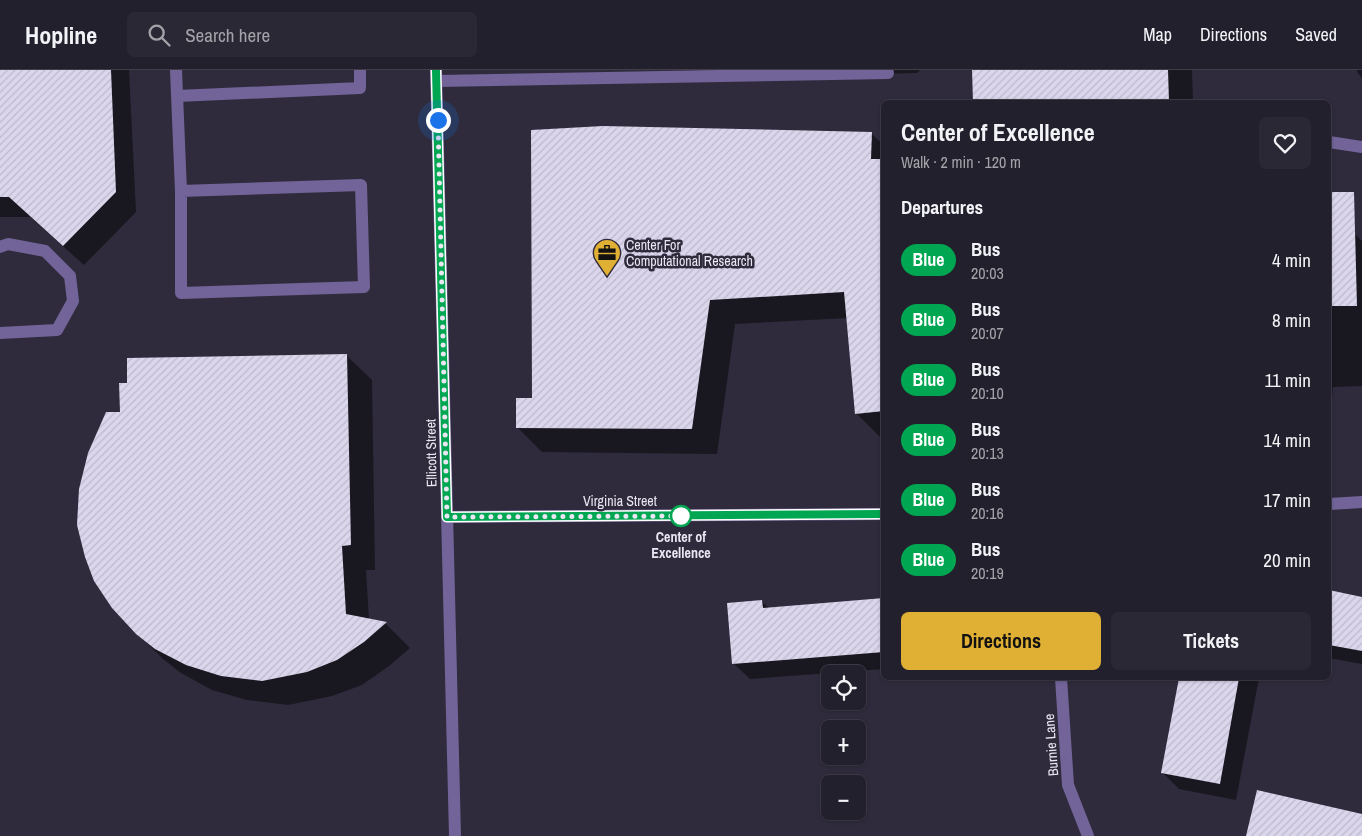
<!DOCTYPE html>
<html lang="en">
<head>
<meta charset="utf-8">
<style>
  :root { --surface:#23202d; --page:#2b2835; --text:#f1f3f6; --muted:#a3a3aa; --line:#403e49; --accent:#e0b034 }
  body { margin:0; font-family:"Archivo Narrow",sans-serif; background:var(--page); color:var(--text); height:100vh; display:flex; flex-direction:column; font-size:19px; white-space:nowrap }
  * { box-sizing:border-box; margin:0 }
  p { font-size:16px; color:var(--muted) }
  .icon { flex:none; width:28px; height:28px; fill:none; stroke:currentColor; stroke-width:2; stroke-linecap:round; stroke-linejoin:round }
  .map { position:relative; flex:1; overflow:hidden }
  .panel { position:absolute; left:881px; top:30px; width:450px; height:580px; display:flex; flex-direction:column; background:var(--surface); border-radius:8px; box-shadow:0 1px 4px #0004,0 0 0 1px var(--line) }
  .panel>* { flex:none }
  .badge { padding:0 10px; border-radius:16px; font-size:18px; line-height:32px }
  .buttons { position:absolute; left:821px; top:595px; display:grid; gap:10px }
  .buttons a { display:grid; place-items:center; width:45px; height:45px; border-radius:8px; background:var(--surface); box-shadow:0 1px 4px #0004,0 0 0 1px var(--line); font-size:25px }
  .you { position:absolute; width:25px; height:25px; margin:-12px; border:4px solid #fff; border-radius:50%; background:#1a73e8; box-shadow:0 0 0 8px #1a73e833 }
  .map>.badge { position:absolute; translate:-50% -50%; box-shadow:0 0 0 2px #fff }
  h2 { padding:0 20px; font-size:19px; line-height:45px }
  .round { display:grid; place-items:center; flex:none; width:52px; height:52px; border-radius:8px; background:var(--page) }
  .summary { display:flex; align-items:center; justify-content:space-between; height:85px; padding:0 20px }
  h1 { font-size:24px; font-weight:700; line-height:38px }
  .primary-button { display:flex; gap:10px; margin-top:auto; padding:10px 20px }
  .primary-button a { flex:1; height:58px; border-radius:8px; background:var(--accent); color:#111; font-size:20px; font-weight:700; line-height:58px; text-align:center }
  .primary-button a+a { background:var(--page); color:var(--text) }
  ul { padding:0; list-style:none }
  li { display:flex; align-items:center; gap:15px; height:60px; padding:0 20px }
  li div { flex:1 }
  li b { display:block; font-size:19px }
  li em { font-style:normal }
  li .badge { min-width:55px; font-weight:700; text-align:center }
  header { display:flex; align-items:center; gap:30px; box-sizing:border-box; height:70px; padding:0 25px; background:var(--surface); border-bottom:1px solid var(--line) }
  header strong { font-size:24px }
  nav { display:flex; gap:28px; margin-inline-start:auto; font-size:18px }
  .search { width:350px; height:45px; background:var(--page); display:flex; align-items:center; gap:12px; box-sizing:border-box; padding:0 18px; border-radius:8px; color:var(--muted); font-size:19px }
  .map>svg:first-child { display:block }
  .shadow { fill:#0007 }
  .building { fill:url(#building-hatch) }
  .lines { fill:none; stroke-linecap:round; stroke-linejoin:round }
  .service { stroke:#726498; stroke-width:12 }
  .minor { stroke:#726498; stroke-width:12 }
  .line-casing { stroke:#fff; stroke-width:11 }
  .line { stroke:#00a651; stroke-width:8 }
  .walk { stroke:#eae7f3; stroke-width:5; stroke-dasharray:0 9 }
  .stop-dot { fill:#fff; stroke:#00a651; stroke-width:2.5 }
  .labels { text-anchor:middle; stroke-width:5; stroke-linejoin:round; paint-order:stroke }
  .poi-label { font-size:14px; fill:#eae7f3; stroke:#2f2b3c; text-anchor:start }
  .street-label { font-size:14px; fill:#eae7f3; stroke:#2f2b3c }
  .stop-label { font-size:14px; font-weight:bold; fill:#eae7f3; stroke:#2f2b3c }
</style>
</head>
<body>
<header>
<strong>Hopline</strong>
<div class="search"><svg class="icon" aria-label="search" viewBox="0 0 24 24"><circle cx="10" cy="10" r="6"/><path d="M15 15l6 6"/></svg>Search here</div>
<nav><a>Map</a><a>Directions</a><a>Saved</a></nav>
</header>
<div class="map">
<svg width="1362" height="766" viewBox="0 0 1362 766">
  <defs>
    <pattern id="building-hatch" width="6" height="6" patternUnits="userSpaceOnUse" patternTransform="scale(1.25)"><rect width="6" height="6" fill="#dbd6ec"/><path d="M-1 1l2-2M0 6l6-6M5 7l2-2" fill="none" stroke="#bdb9cb"/></pattern>
  </defs>
  <rect width="100%" height="100%" fill="#2f2b3c"/>
  <path class="shadow" d="M 0,0 L 129,0 L 136,142 L 84,195 L 30,147 L 0,147 Z
    M 842,0 L 920,0 L 917,3 L 847,5 Z
    M 974,0 L 1192,0 L 1193,32 L 975,32 Z
    M 1357,0 L 1362,0 L 1362,8 L 1357,2 Z
    M 871,63 L 879,71 L 884,71 L 884,367 L 881,368 L 856,343 L 847,248 L 735,254 L 717,384 L 542,382 L 517,357 L 533,329 Z
    M 1329,164 L 1355,164 L 1362,171 L 1362,316 L 1333,317 L 1329,361 Z
    M 347,286 L 372,310 L 375,500 L 366,500 L 369,550 L 386,554 L 410,578 L 389,596 L 362,615 L 332,626 L 288,635 L 247,630 L 212,620 L 181,603 L 163,589 L 137,563 L 121,343 Z
    M 1329,522 L 1362,528 L 1362,594 L 1329,588 Z
    M 884,529 L 884,599 L 750,609 L 733,593 L 762,532 L 769,538 Z
    M 1180,608 L 1259,608 L 1236,730 L 1179,719 L 1163,703 Z"/>
  <path class="building" d="M 0,0 L 111,0 L 116,122 L 63,176 L 9,127 L 0,127 Z
    M 972,0 L 1168,0 L 1169,32 L 973,32 Z
    M 603,56 L 872,62 L 871,89 L 884,89 L 884,341 L 855,344 L 844,222 L 710,230 L 692,359 L 516,358 L 516,328 L 532,328 L 531,60 Z
    M 1329,122 L 1354,122 L 1357,236 L 1329,236 Z
    M 347,284 L 351,475 L 342,476 L 346,544 L 387,552 L 364,572 L 337,590 L 307,602 L 262,611 L 221,606 L 186,595 L 155,579 L 136,564 L 112,538 L 94,511 L 85,487 L 77,455 L 79,419 L 88,383 L 106,342 L 120,342 L 119,313 L 127,313 L 127,288 Z
    M 1329,520 L 1362,527 L 1362,581 L 1329,575 Z
    M 884,528 L 884,582 L 732,594 L 727,533 L 762,530 L 763,538 Z
    M 1179,608 L 1239,608 L 1220,714 L 1161,703 Z
    M 1257,720 L 1362,744 L 1362,766 L 1246,766 Z"/>
  <g class="lines">
    <path class="service" d="M 176,0 L 181,121 L 181,223 L 364,217 L 361,115 L 181,121
      M 437,11 L 888,3
      M 177,26 L 360,18 L 360,0
      M 1329,72 L 1362,77
      M 0,177 L 8,174 L 45,181 L 70,206 L 73,231 L 57,260 L 0,263"/>
    <path class="minor" d="M 436,0 L 455,766
      M 1329,434 L 1362,432
      M 447,447 L 884,444
      M 1061,608 L 1068,715 L 1088,766"/>
  </g>
  <g class="lines">
    <defs>
      <path id="line" d="M 436,0 L 447,447 L 884,444"/>
    </defs>
    <use href="#line" class="line-casing"/>
    <use href="#line" class="line"/>
    <path class="walk" d="M 438,50 L 447,447 L 685,446 L 681,446"/>
  </g>
  <defs>
    <symbol id="office-pin" viewBox="-11 -11 22 30"><path d="M0 17L-7.5 6A9.5 9.5 0 1 1 7.5 6Z" fill="#e0b034" stroke="#2f2b3c"/><path d="M-6-3h4V-5.5h4V-3h4V5H-6ZM-1-4.5V-3h2v-1.5ZM-6 0V1H6V0Z" fill="#111"/></symbol>
  </defs>
  <g fill-rule="evenodd">
    <use href="#office-pin" x="591" y="167" width="32" height="43"/>
  </g>
  <circle class="stop-dot" cx="681" cy="446" r="10"/>
  <g class="labels">
    <g class="poi-label">
      <text x="626" y="180">Center For<tspan x="626" dy="16">Computational Research</tspan></text>
    </g>
    <g class="street-label">
      <text transform="translate(431 383) rotate(-91)" y="5">Ellicott Street</text>
      <text x="620" y="436">Virginia Street</text>
      <text transform="translate(1051 675) rotate(-94)" y="5">Burnie Lane</text>
    </g>
    <g class="stop-label">
      <text x="681" y="472">Center of<tspan x="681" dy="16">Excellence</tspan></text>
    </g>
  </g>
</svg>
<div class="buttons">
<a><svg class="icon" aria-label="locate" viewBox="0 0 24 24"><circle cx="12" cy="12" r="6"/><path d="M12 2v4M12 18v4M2 12h4M18 12h4"/></svg></a>
<a>+</a>
<a>−</a>
</div>
<div class="you" style="left:438px;top:50px"></div>
<section class="panel">
<div class="summary"><div><h1>Center of Excellence</h1><p>Walk · 2 min · 120 m</p></div><a class="round"><svg class="icon" aria-label="heart" viewBox="0 0 24 24"><path d="M12 20l-8-8c-3-5 5-10 8-4 3-6 11-1 8 4z"/></svg></a></div>
<h2>Departures</h2>
<ul>
<li><span class="badge" style="background:#00a651;color:#fff">Blue</span><div><b>Bus</b><p>20:03</p></div><em>4 min</em></li>
<li><span class="badge" style="background:#00a651;color:#fff">Blue</span><div><b>Bus</b><p>20:07</p></div><em>8 min</em></li>
<li><span class="badge" style="background:#00a651;color:#fff">Blue</span><div><b>Bus</b><p>20:10</p></div><em>11 min</em></li>
<li><span class="badge" style="background:#00a651;color:#fff">Blue</span><div><b>Bus</b><p>20:13</p></div><em>14 min</em></li>
<li><span class="badge" style="background:#00a651;color:#fff">Blue</span><div><b>Bus</b><p>20:16</p></div><em>17 min</em></li>
<li><span class="badge" style="background:#00a651;color:#fff">Blue</span><div><b>Bus</b><p>20:19</p></div><em>20 min</em></li>
</ul>
<div class="primary-button"><a>Directions</a><a>Tickets</a></div>
</section>
</div>
</body>
</html>
